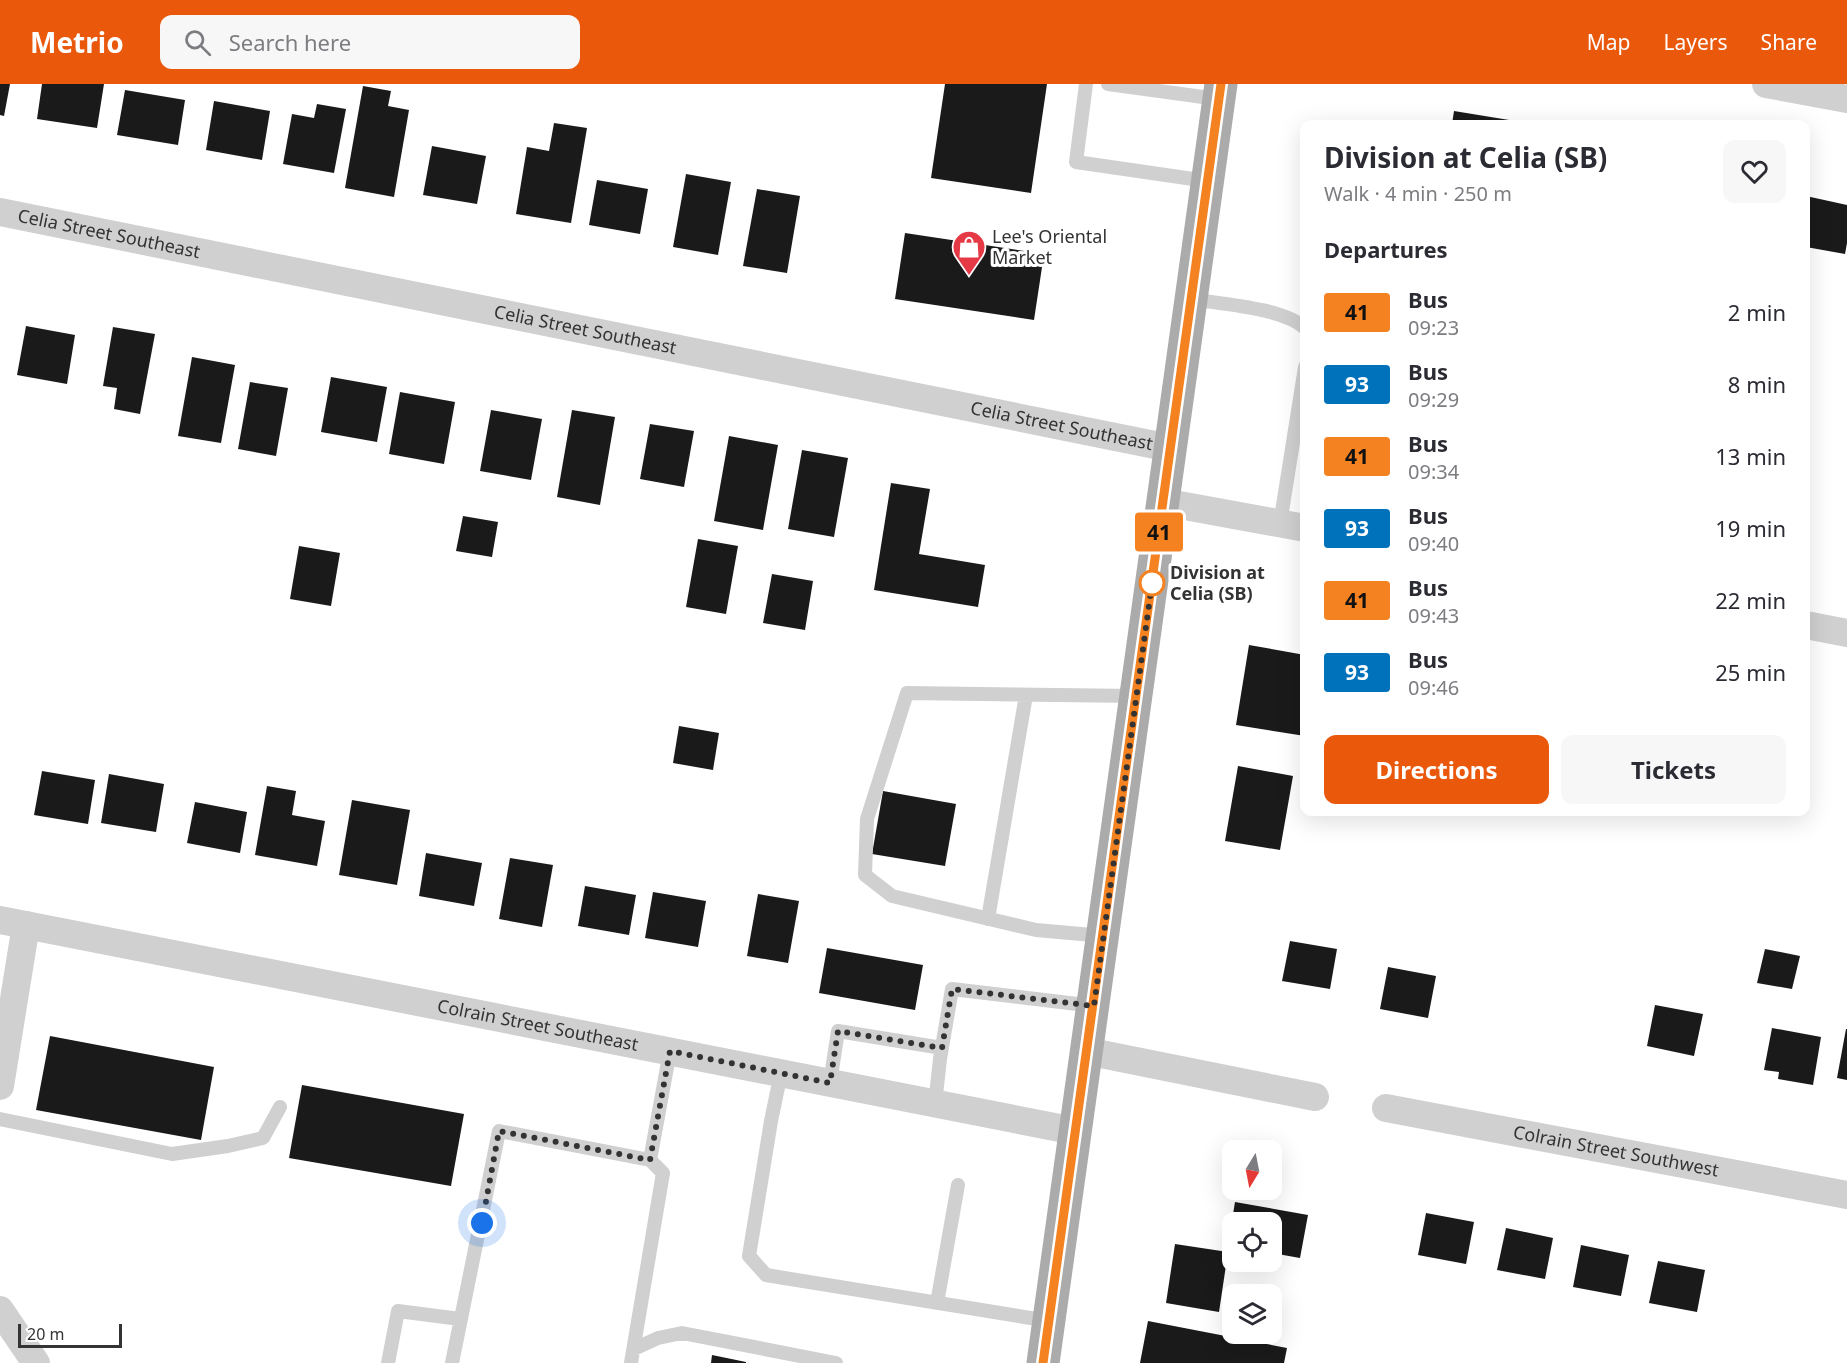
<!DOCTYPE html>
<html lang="en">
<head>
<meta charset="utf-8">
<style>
  :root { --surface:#fff; --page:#f7f7f7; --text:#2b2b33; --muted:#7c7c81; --accent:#ea580c }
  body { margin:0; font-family:"Noto Sans",sans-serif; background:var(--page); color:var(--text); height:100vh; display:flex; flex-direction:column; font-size:22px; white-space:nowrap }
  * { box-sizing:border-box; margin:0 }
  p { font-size:20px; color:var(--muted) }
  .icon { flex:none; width:33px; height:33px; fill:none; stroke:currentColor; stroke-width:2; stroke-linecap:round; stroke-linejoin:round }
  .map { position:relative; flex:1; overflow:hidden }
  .side { position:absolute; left:1300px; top:36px; width:510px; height:696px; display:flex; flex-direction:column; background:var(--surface); border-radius:12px; box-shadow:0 6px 24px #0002 }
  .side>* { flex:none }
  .badge { padding:0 12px; border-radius:4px; font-size:21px; line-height:39px }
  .needle { width:39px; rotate:190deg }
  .controls { position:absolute; left:1222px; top:1056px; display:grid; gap:12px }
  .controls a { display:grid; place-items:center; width:60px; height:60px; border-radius:12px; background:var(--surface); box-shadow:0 6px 24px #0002; font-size:30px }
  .scale { position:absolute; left:18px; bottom:15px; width:104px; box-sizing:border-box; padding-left:6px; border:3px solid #333; border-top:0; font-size:16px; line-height:21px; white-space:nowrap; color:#333; -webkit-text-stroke:4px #fff; paint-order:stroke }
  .you { position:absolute; width:30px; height:30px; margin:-15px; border:4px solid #fff; border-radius:50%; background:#1a73e8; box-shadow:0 0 0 9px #1a73e833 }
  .map>.badge { position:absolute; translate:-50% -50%; box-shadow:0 0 0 3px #fff }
  h2 { padding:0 24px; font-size:22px; line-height:54px }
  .round { display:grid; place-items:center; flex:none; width:63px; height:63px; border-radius:12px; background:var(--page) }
  .head { display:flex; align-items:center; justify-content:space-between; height:102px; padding:0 24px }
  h1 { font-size:28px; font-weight:700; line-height:45px }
  .cta { display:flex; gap:12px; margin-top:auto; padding:12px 24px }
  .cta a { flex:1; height:69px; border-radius:12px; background:var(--accent); color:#fff; font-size:24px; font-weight:700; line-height:69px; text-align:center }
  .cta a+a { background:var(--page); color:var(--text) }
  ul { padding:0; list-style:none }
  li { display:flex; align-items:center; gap:18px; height:72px; padding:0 24px }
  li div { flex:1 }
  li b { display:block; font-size:22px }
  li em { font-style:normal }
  li .badge { min-width:66px; font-weight:700; text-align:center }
  header { display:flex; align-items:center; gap:36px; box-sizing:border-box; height:84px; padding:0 30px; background:var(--accent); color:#fff }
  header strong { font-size:28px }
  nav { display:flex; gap:33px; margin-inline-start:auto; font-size:21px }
  .search { width:420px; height:54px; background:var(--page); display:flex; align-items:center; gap:15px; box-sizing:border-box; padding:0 21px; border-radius:12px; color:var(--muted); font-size:22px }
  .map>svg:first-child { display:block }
  .building { fill:#1a1a1a }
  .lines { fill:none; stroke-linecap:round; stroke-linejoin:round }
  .lane { stroke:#d0d0d0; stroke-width:14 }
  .street { stroke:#d0d0d0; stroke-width:28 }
  .primary { stroke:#ababab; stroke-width:33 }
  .line-casing { stroke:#fff; stroke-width:14 }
  .line { stroke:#f58220; stroke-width:9 }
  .walk { stroke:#333; stroke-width:6; stroke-dasharray:0 10.8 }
  .stop-dot { fill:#fff; stroke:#f58220; stroke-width:3 }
  .labels { text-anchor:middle; stroke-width:6; stroke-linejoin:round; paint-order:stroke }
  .street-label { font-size:18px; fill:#333; stroke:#fff }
  .poi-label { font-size:18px; fill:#333; stroke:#fff; text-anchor:start }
  .stop-label { font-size:18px; font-weight:bold; fill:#333; stroke:#fff; text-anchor:start }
</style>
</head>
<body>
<header>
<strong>Metrio</strong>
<div class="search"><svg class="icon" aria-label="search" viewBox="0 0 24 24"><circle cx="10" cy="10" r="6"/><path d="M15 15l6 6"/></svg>Search here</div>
<nav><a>Map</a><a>Layers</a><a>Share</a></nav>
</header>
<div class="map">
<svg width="1847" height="1279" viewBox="0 0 1847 1279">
  <rect width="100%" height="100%" fill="#fff"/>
  <path class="building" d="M 0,0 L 10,0 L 4,32 L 0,31 Z
    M 42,0 L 104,0 L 97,44 L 37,35 Z
    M 945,0 L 1047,0 L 1031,109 L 931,94 Z
    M 363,2 L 391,7 L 388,22 L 409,26 L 394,113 L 345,104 Z
    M 125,6 L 185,16 L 178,61 L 117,51 Z
    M 214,17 L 270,27 L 262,76 L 206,66 Z
    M 317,20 L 346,25 L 334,89 L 283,80 L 292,30 L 314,34 Z
    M 1454,27 L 1528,39 L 1527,40 L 1452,40 Z
    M 554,39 L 587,44 L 571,139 L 516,130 L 527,63 L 549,67 Z
    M 432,62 L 486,72 L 477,120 L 423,111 Z
    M 686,90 L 731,98 L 718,171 L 673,163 Z
    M 597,96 L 648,105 L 640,150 L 589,141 Z
    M 757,105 L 800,112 L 787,189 L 743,182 Z
    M 1806,112 L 1847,121 L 1847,159 L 1845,170 L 1806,163 Z
    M 905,149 L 1044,170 L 1034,236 L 895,215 Z
    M 26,242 L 75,251 L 67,300 L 17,291 Z
    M 113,243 L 155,250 L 140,330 L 114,325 L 117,304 L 103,302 Z
    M 192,273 L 235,281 L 221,359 L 178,352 Z
    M 331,293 L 387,303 L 377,358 L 321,348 Z
    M 250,298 L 288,304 L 276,372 L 238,365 Z
    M 400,308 L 455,318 L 444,380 L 389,370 Z
    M 491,326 L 542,335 L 531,396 L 480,387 Z
    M 572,326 L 615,333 L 600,421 L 557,413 Z
    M 650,340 L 694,347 L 684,403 L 640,395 Z
    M 729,352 L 778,361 L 763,446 L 714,437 Z
    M 802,366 L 848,374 L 834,453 L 788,445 Z
    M 891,399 L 930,405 L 919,470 L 985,481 L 978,523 L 874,506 Z
    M 463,432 L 498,438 L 492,473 L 456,467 Z
    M 698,455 L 738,462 L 726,530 L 686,523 Z
    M 299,462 L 340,469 L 331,522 L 290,515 Z
    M 772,490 L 813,497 L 805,546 L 763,539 Z
    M 1249,561 L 1305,571 L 1305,652 L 1236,641 Z
    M 679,642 L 719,649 L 713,686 L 673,679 Z
    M 1238,682 L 1293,692 L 1280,766 L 1225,757 Z
    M 42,687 L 95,696 L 88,740 L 34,731 Z
    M 109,690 L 164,700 L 156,748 L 101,739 Z
    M 267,702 L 296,707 L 292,731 L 325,737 L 317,782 L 255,771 Z
    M 883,707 L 956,720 L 945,782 L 872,770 Z
    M 352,716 L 410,726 L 397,801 L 339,791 Z
    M 195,718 L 247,728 L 240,769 L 187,759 Z
    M 426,769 L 482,779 L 474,822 L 419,812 Z
    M 510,774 L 553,781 L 542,843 L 499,835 Z
    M 585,802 L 636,811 L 629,851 L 578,842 Z
    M 653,808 L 706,817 L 698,863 L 645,854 Z
    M 758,810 L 799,817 L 788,879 L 747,872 Z
    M 1290,857 L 1337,865 L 1330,905 L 1282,897 Z
    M 827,864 L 923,881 L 915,926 L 819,909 Z
    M 1765,865 L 1800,872 L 1792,905 L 1757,899 Z
    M 1388,883 L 1436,892 L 1428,934 L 1380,925 Z
    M 1655,921 L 1703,930 L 1694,972 L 1647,962 Z
    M 1772,944 L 1821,953 L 1813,1001 L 1778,995 L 1779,988 L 1764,986 Z
    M 1846,945 L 1847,945 L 1847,996 L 1837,994 Z
    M 50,952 L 214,983 L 201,1056 L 36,1026 Z
    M 302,1001 L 464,1030 L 451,1102 L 289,1074 Z
    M 1235,1118 L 1308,1131 L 1300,1174 L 1272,1169 L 1272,1138 L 1233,1138 L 1233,1162 L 1228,1161 Z
    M 1426,1129 L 1474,1138 L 1466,1180 L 1418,1171 Z
    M 1506,1144 L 1553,1154 L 1545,1195 L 1497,1186 Z
    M 1175,1160 L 1228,1168 L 1219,1228 L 1166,1219 Z
    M 1581,1161 L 1629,1171 L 1621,1212 L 1573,1203 Z
    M 1658,1177 L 1705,1186 L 1697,1228 L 1649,1219 Z
    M 1148,1237 L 1287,1264 L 1284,1279 L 1140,1279 Z
    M 712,1271 L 746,1278 L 746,1279 L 711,1279 Z"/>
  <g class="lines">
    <path class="lane" d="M 1086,0 L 1076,78 L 1207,97
      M 1108,0 L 1218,15
      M 1191,215 C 1222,220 1283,224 1305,244
      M 1280,440 L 1305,283
      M 988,835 L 1026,611
      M 1104,852 L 1036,846 L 892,812 L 865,791 L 867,735 L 907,609 L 1136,612
      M 781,989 L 771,1037 L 749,1172 L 766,1191 L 1049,1237
      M 830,999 L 838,947 L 942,964
      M 935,1020 L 940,975 L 952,905 L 1094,922
      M 0,1035 L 172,1070 L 228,1062 L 263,1054 L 280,1023
      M 937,1219 L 958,1101
      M 634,1265 L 658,1254 L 682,1249 L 836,1279
      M 388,1279 L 398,1227 L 460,1235
      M 452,1279 L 499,1047 L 650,1076
      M 631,1279 L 663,1089 L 650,1076 L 670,967"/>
    <g class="street">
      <path d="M 1766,0 L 1847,15"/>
      <path id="s1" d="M 0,128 L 1170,364"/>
      <path d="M 1163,418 L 1305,444"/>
      <path d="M 1806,541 L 1847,549"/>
      <path id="s2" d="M 0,836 L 1075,1047"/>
      <path d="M 1086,967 L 1315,1013"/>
      <path d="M 0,1002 L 26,841"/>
      <path id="s3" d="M 1386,1024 L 1847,1111"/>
      <path d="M 0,1226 L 36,1279"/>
    </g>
    <path class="primary" d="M 1043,1279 L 1221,0"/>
  </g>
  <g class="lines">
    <defs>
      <path id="line" d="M 1043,1279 L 1221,0"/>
    </defs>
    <use href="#line" class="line-casing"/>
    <use href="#line" class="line"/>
    <path class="walk" d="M 482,1139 L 499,1047 L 650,1076 L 670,967 L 830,999 L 838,947 L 942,964 L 952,905 L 1094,922 L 1152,499"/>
  </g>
  <defs>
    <symbol id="shop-pin" viewBox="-11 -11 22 30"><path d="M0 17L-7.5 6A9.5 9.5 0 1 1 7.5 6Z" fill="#e63946" stroke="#fff"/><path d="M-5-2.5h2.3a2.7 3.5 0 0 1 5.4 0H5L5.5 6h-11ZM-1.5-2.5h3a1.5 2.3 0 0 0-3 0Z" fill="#fff"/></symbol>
  </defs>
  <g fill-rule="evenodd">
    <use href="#shop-pin" x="950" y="144" width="38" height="52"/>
  </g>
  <circle class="stop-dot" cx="1152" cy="499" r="12"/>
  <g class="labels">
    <g class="street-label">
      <text dy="6" stroke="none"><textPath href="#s1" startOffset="111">Celia Street Southeast</textPath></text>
      <text dy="6" stroke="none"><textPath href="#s1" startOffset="597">Celia Street Southeast</textPath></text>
      <text dy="6" stroke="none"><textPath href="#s1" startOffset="1083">Celia Street Southeast</textPath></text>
      <text dy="6" stroke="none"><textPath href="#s2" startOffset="548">Colrain Street Southeast</textPath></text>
      <text dy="6" stroke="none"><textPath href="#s3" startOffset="234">Colrain Street Southwest</textPath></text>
    </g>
    <g class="poi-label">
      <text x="992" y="159">Lee's Oriental<tspan x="992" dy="21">Market</tspan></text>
    </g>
    <g class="stop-label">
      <text x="1170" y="495">Division at<tspan x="1170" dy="21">Celia (SB)</tspan></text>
    </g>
  </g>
</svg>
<div class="controls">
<a><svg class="needle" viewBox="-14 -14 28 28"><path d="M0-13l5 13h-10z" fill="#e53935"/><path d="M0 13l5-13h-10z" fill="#7c7c81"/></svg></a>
<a><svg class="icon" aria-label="locate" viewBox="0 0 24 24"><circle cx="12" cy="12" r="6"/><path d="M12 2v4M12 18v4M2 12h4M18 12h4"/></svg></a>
<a><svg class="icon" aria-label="layers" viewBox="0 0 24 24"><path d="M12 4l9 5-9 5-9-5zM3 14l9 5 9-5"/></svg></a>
</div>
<div class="scale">20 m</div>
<div class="you" style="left:482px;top:1139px"></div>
<b class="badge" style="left:1159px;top:448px;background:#f58220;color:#111">41</b>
<section class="side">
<div class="head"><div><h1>Division at Celia (SB)</h1><p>Walk · 4 min · 250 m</p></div><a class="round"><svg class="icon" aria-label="heart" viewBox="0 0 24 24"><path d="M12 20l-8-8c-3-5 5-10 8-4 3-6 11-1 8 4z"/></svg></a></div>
<h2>Departures</h2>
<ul>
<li><span class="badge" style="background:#f58220;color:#111">41</span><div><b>Bus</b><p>09:23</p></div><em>2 min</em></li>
<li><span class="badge" style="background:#0072bc;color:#fff">93</span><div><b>Bus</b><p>09:29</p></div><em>8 min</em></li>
<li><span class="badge" style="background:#f58220;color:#111">41</span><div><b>Bus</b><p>09:34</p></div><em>13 min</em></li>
<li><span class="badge" style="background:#0072bc;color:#fff">93</span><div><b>Bus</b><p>09:40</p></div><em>19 min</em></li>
<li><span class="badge" style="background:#f58220;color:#111">41</span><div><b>Bus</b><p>09:43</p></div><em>22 min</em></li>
<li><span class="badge" style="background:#0072bc;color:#fff">93</span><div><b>Bus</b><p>09:46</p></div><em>25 min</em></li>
</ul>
<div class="cta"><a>Directions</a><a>Tickets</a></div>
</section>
</div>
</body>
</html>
